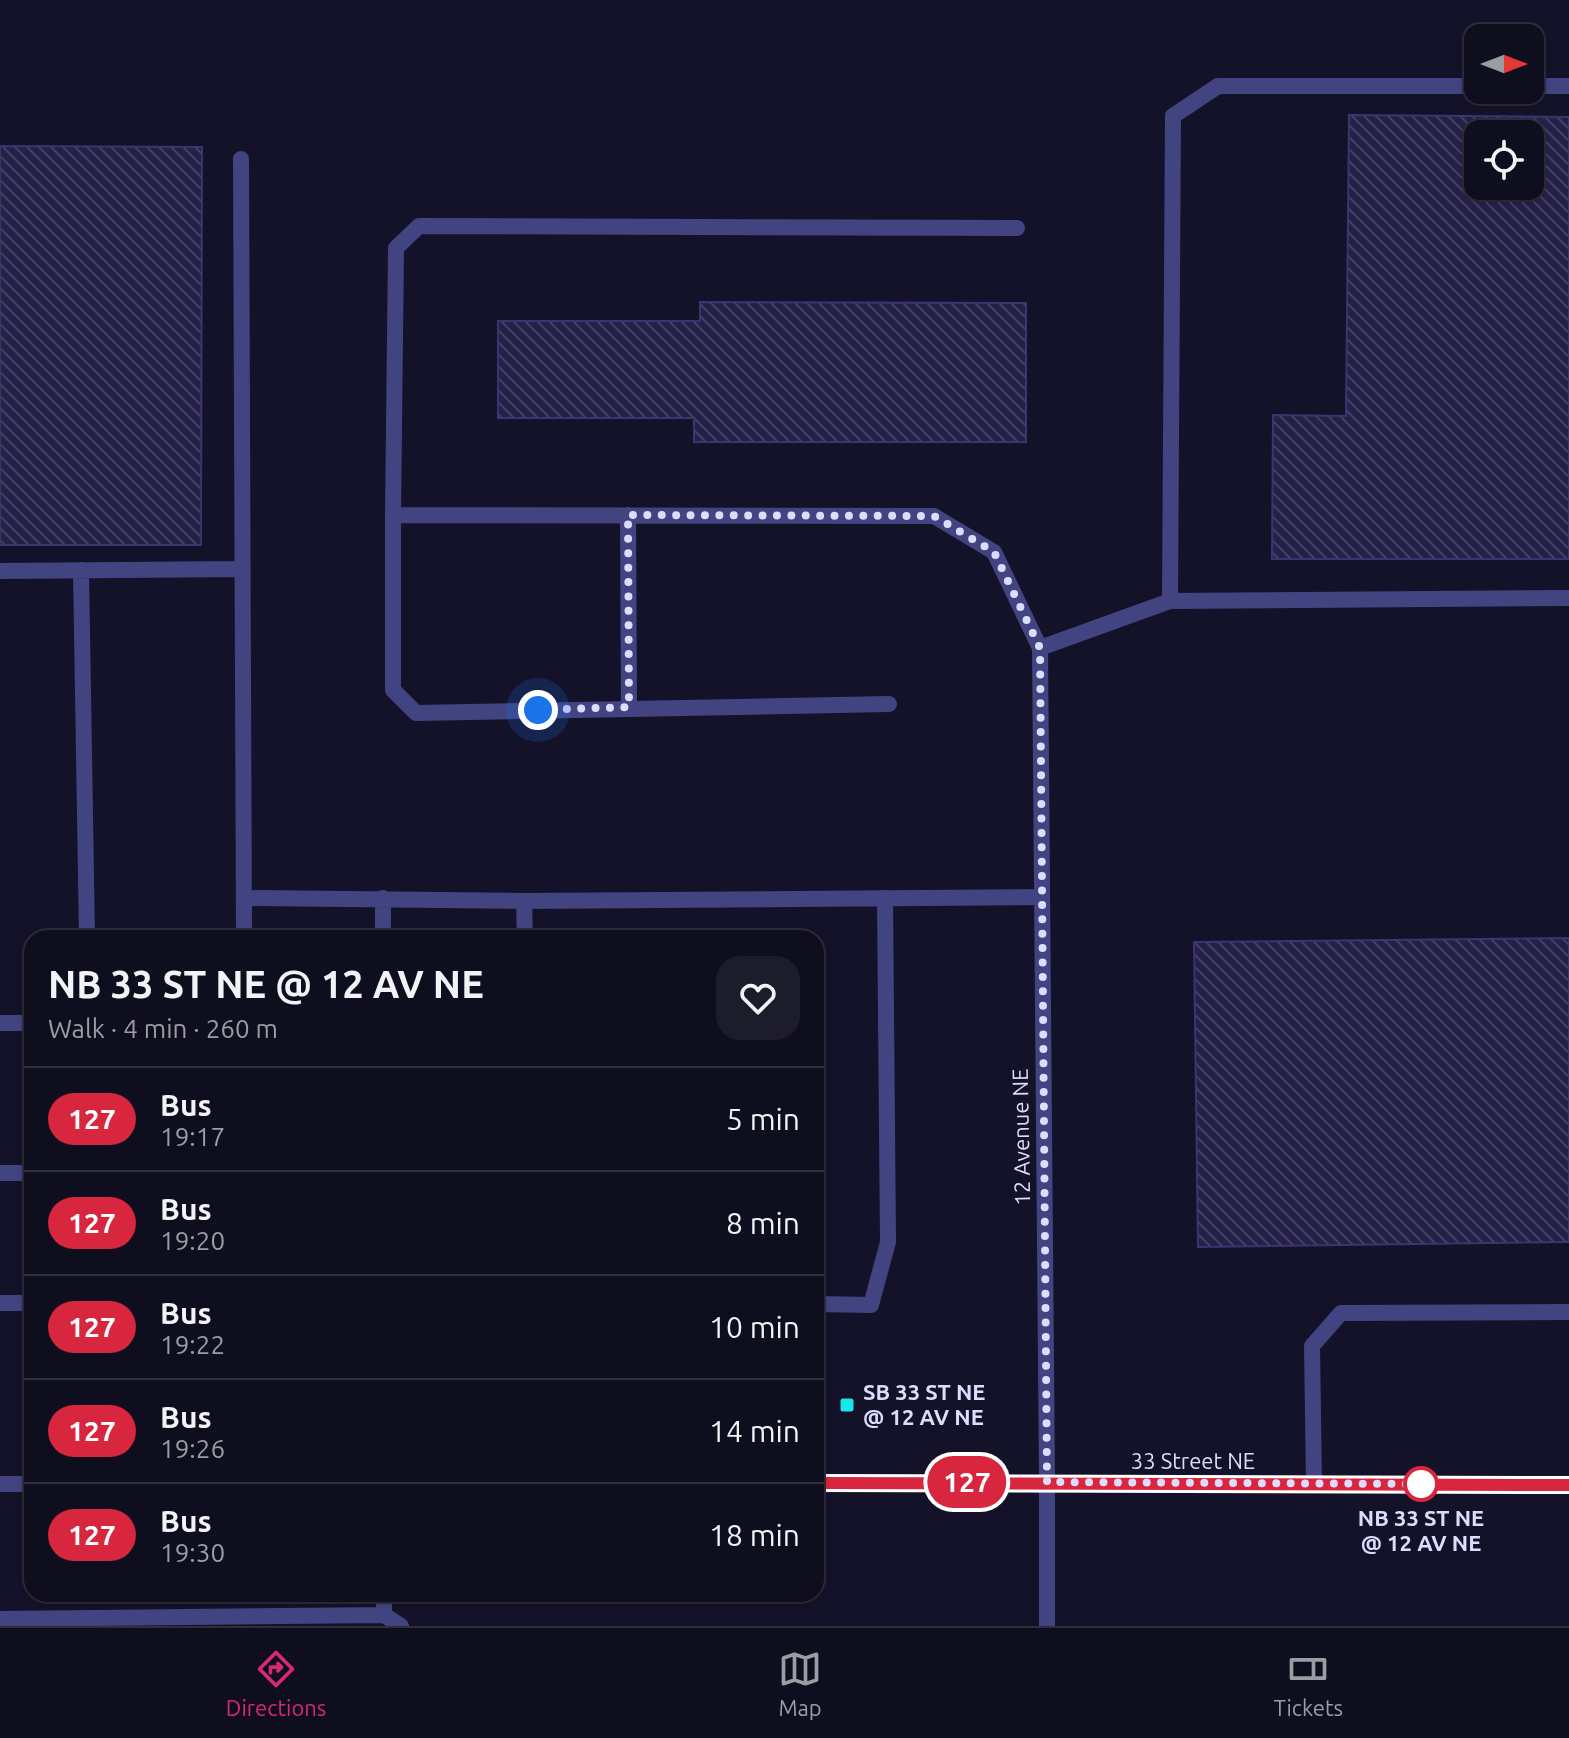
<!DOCTYPE html>
<html lang="en">
<head>
<meta charset="utf-8">
<style>
  :root { --surface:#0f0e1e; --page:#1d1c2b; --text:#f1f3f6; --muted:#9b9ca4; --line:#2f2e3c; --accent:#db2777 }
  body { margin:0; font-family:Ubuntu,sans-serif; background:var(--page); color:var(--text); height:100vh; display:flex; flex-direction:column; font-size:30px; white-space:nowrap }
  * { box-sizing:border-box; margin:0 }
  p { font-size:26px; color:var(--muted) }
  .icon { flex:none; width:44px; height:44px; fill:none; stroke:currentColor; stroke-width:2; stroke-linecap:round; stroke-linejoin:round }
  .map { position:relative; flex:1; overflow:hidden }
  .details { position:absolute; left:24px; top:930px; width:800px; height:672px; display:flex; flex-direction:column; background:var(--surface); border-radius:24px; box-shadow:0 2px 6px #0004,0 0 0 2px var(--line) }
  .details>* { flex:none }
  .badge { padding:0 16px; border-radius:26px; font-size:28px; line-height:52px }
  .needle { width:52px; rotate:90deg }
  .buttons { position:absolute; left:1464px; top:24px; display:grid; gap:16px }
  .buttons a { display:grid; place-items:center; width:80px; height:80px; border-radius:16px; background:var(--surface); box-shadow:0 2px 6px #0004,0 0 0 2px var(--line); font-size:40px }
  .you { position:absolute; width:40px; height:40px; margin:-20px; border:6px solid #fff; border-radius:50%; background:#1a73e8; box-shadow:0 0 0 12px #1a73e833 }
  .map>.badge { position:absolute; translate:-50% -50%; box-shadow:0 0 0 4px #fff }
  .round { display:grid; place-items:center; flex:none; width:84px; height:84px; border-radius:24px; background:var(--page) }
  .head { display:flex; align-items:center; justify-content:space-between; height:136px; padding:0 24px }
  h1 { font-size:38px; font-weight:700; line-height:60px }
  ul { padding:0; list-style:none }
  li { display:flex; align-items:center; gap:24px; height:104px; padding:0 24px; border-top:2px solid var(--line) }
  li div { flex:1 }
  li b { display:block; font-size:30px }
  li em { font-style:normal }
  li .badge { min-width:88px; font-weight:700; text-align:center }
  .tabs { display:flex; justify-content:space-around; align-items:center; height:112px; border-top:2px solid var(--line); background:var(--surface); font-size:22px; color:var(--muted) }
  .tabs a { display:grid; justify-items:center; gap:4px }
  .tabs .on { color:var(--accent) }
  .map>svg:first-child { display:block }
  .building { fill:url(#building-back-hatch); stroke:#3b3471; stroke-width:2; fill-rule:evenodd }
  .lines { fill:none; stroke-linecap:round; stroke-linejoin:round }
  .service { stroke:#424482; stroke-width:16 }
  .minor { stroke:#424482; stroke-width:16 }
  .tertiary { stroke:#424482; stroke-width:16 }
  .line-casing { stroke:#fff; stroke-width:18 }
  .line { stroke:#d7263d; stroke-width:12 }
  .walk { stroke:#dddcfc; stroke-width:8; stroke-dasharray:0 14.4 }
  .poi-dot { fill:#19e7eb; stroke:#141228; stroke-width:3 }
  .stop-dot { fill:#fff; stroke:#d7263d; stroke-width:4 }
  .labels { text-anchor:middle; stroke-width:8; stroke-linejoin:round; paint-order:stroke }
  .street-label { font-size:22px; fill:#dddcfc; stroke:#141228 }
  .poi-label { font-size:22px; font-weight:bold; fill:#dddcfc; stroke:#141228; text-anchor:start }
  .stop-label { font-size:22px; font-weight:bold; fill:#dddcfc; stroke:#141228 }
</style>
</head>
<body>
<div class="map">
<svg width="1569" height="1626" viewBox="0 0 1569 1626">
  <defs>
    <pattern id="building-back-hatch" width="6" height="6" patternUnits="userSpaceOnUse" patternTransform="scale(2)"><rect width="6" height="6" fill="#252047"/><path d="M-1 5l2 2M0 0l6 6M5-1l2 2" fill="none" stroke="#444062"/></pattern>
  </defs>
  <rect width="100%" height="100%" fill="#141228"/>
  <path class="building" d="M 1349,115 L 1569,117 L 1569,559 L 1272,559 L 1273,415 L 1346,416 ZM 1478,134 L 1530,134 L 1530,186 L 1478,186 Z
    M 0,146 L 202,147 L 201,545 L 0,545 Z
    M 700,302 L 1026,303 L 1026,442 L 694,442 L 694,418 L 498,418 L 498,321 L 700,321 Z
    M 1569,938 L 1569,1242 L 1198,1247 L 1194,942 Z"/>
  <g class="lines">
    <path class="service" d="M 1530,86 L 1569,86
      M 241,159 L 244,938
      M 1017,228 L 419,226 L 396,248 L 393,515 L 934,516 L 994,552 L 1040,648 L 1170,601 L 1569,598
      M 393,515 L 393,690 L 416,713 L 889,704
      M 628,515 L 629,707
      M 81,570 L 87,938
      M 0,571 L 242,569
      M 1170,601 L 1173,116 L 1218,86 L 1478,86
      M 244,898 L 524,901 L 1041,897
      M 524,901 L 525,938
      M 383,938 L 383,898
      M 0,1023 L 32,1023
      M 0,1173 L 32,1173
      M 0,1303 L 32,1303
      M 816,1304 L 871,1305 L 888,1242 L 885,898
      M 1314,1484 L 1312,1346 L 1341,1313 L 1569,1312
      M 384,1615 L 401,1626
      M 0,1619 L 384,1615 L 384,1594"/>
    <path class="minor" d="M 1040,648 L 1047,1482"/>
    <path class="tertiary" d="M 1047,1482 L 1047,1626
      M 816,1483 L 1569,1485
      M 0,1484 L 32,1484"/>
  </g>
  <g class="lines">
    <defs>
      <path id="line" d="M 816,1483 L 1569,1485"/>
    </defs>
    <use href="#line" class="line-casing"/>
    <use href="#line" class="line"/>
    <path class="walk" d="M 538,710 L 629,707 L 628,515 L 934,516 L 994,552 L 1040,648 L 1047,1482 L 1421,1484"/>
  </g>
  <rect class="poi-dot" x="839" y="1397" width="16" height="16" rx="4"/>
  <circle class="stop-dot" cx="1421" cy="1484" r="16"/>
  <g class="labels">
    <g class="street-label">
      <text transform="translate(1021 1137) rotate(-91)" y="8">12 Avenue NE</text>
      <text x="1193" y="1469">33 Street NE</text>
    </g>
    <g class="poi-label">
      <text x="863" y="1400">SB 33 ST NE<tspan x="863" dy="25">@ 12 AV NE</tspan></text>
    </g>
    <g class="stop-label">
      <text x="1421" y="1526">NB 33 ST NE<tspan x="1421" dy="25">@ 12 AV NE</tspan></text>
    </g>
  </g>
</svg>
<div class="buttons">
<a><svg class="needle" viewBox="-14 -14 28 28"><path d="M0-13l5 13h-10z" fill="#e53935"/><path d="M0 13l5-13h-10z" fill="#9b9ca4"/></svg></a>
<a><svg class="icon" aria-label="locate" viewBox="0 0 24 24"><circle cx="12" cy="12" r="6"/><path d="M12 2v4M12 18v4M2 12h4M18 12h4"/></svg></a>
</div>
<div class="you" style="left:538px;top:710px"></div>
<b class="badge" style="left:967px;top:1482px;background:#d7263d;color:#fff">127</b>
<section class="details">
<div class="head"><div><h1>NB 33 ST NE @ 12 AV NE</h1><p>Walk · 4 min · 260 m</p></div><a class="round"><svg class="icon" aria-label="heart" viewBox="0 0 24 24"><path d="M12 20l-8-8c-3-5 5-10 8-4 3-6 11-1 8 4z"/></svg></a></div>
<ul>
<li><span class="badge" style="background:#d7263d;color:#fff">127</span><div><b>Bus</b><p>19:17</p></div><em>5 min</em></li>
<li><span class="badge" style="background:#d7263d;color:#fff">127</span><div><b>Bus</b><p>19:20</p></div><em>8 min</em></li>
<li><span class="badge" style="background:#d7263d;color:#fff">127</span><div><b>Bus</b><p>19:22</p></div><em>10 min</em></li>
<li><span class="badge" style="background:#d7263d;color:#fff">127</span><div><b>Bus</b><p>19:26</p></div><em>14 min</em></li>
<li><span class="badge" style="background:#d7263d;color:#fff">127</span><div><b>Bus</b><p>19:30</p></div><em>18 min</em></li>
</ul>
</section>
</div>
<nav class="tabs">
<a class="on"><svg class="icon" aria-label="directions" viewBox="0 0 24 24"><path d="M12 3l9 9-9 9-9-9zM9 14v-3h6M13 9l2 2-2 2"/></svg>Directions</a>
<a><svg class="icon" aria-label="map" viewBox="0 0 24 24"><path d="M3 6l6-2 6 2 6-2v14l-6 2-6-2-6 2zM9 4v14M15 6v14"/></svg>Map</a>
<a><svg class="icon" aria-label="tickets" viewBox="0 0 24 24"><path d="M3 7h18v10H3zM15 7v10"/></svg>Tickets</a>
</nav>
</body>
</html>
